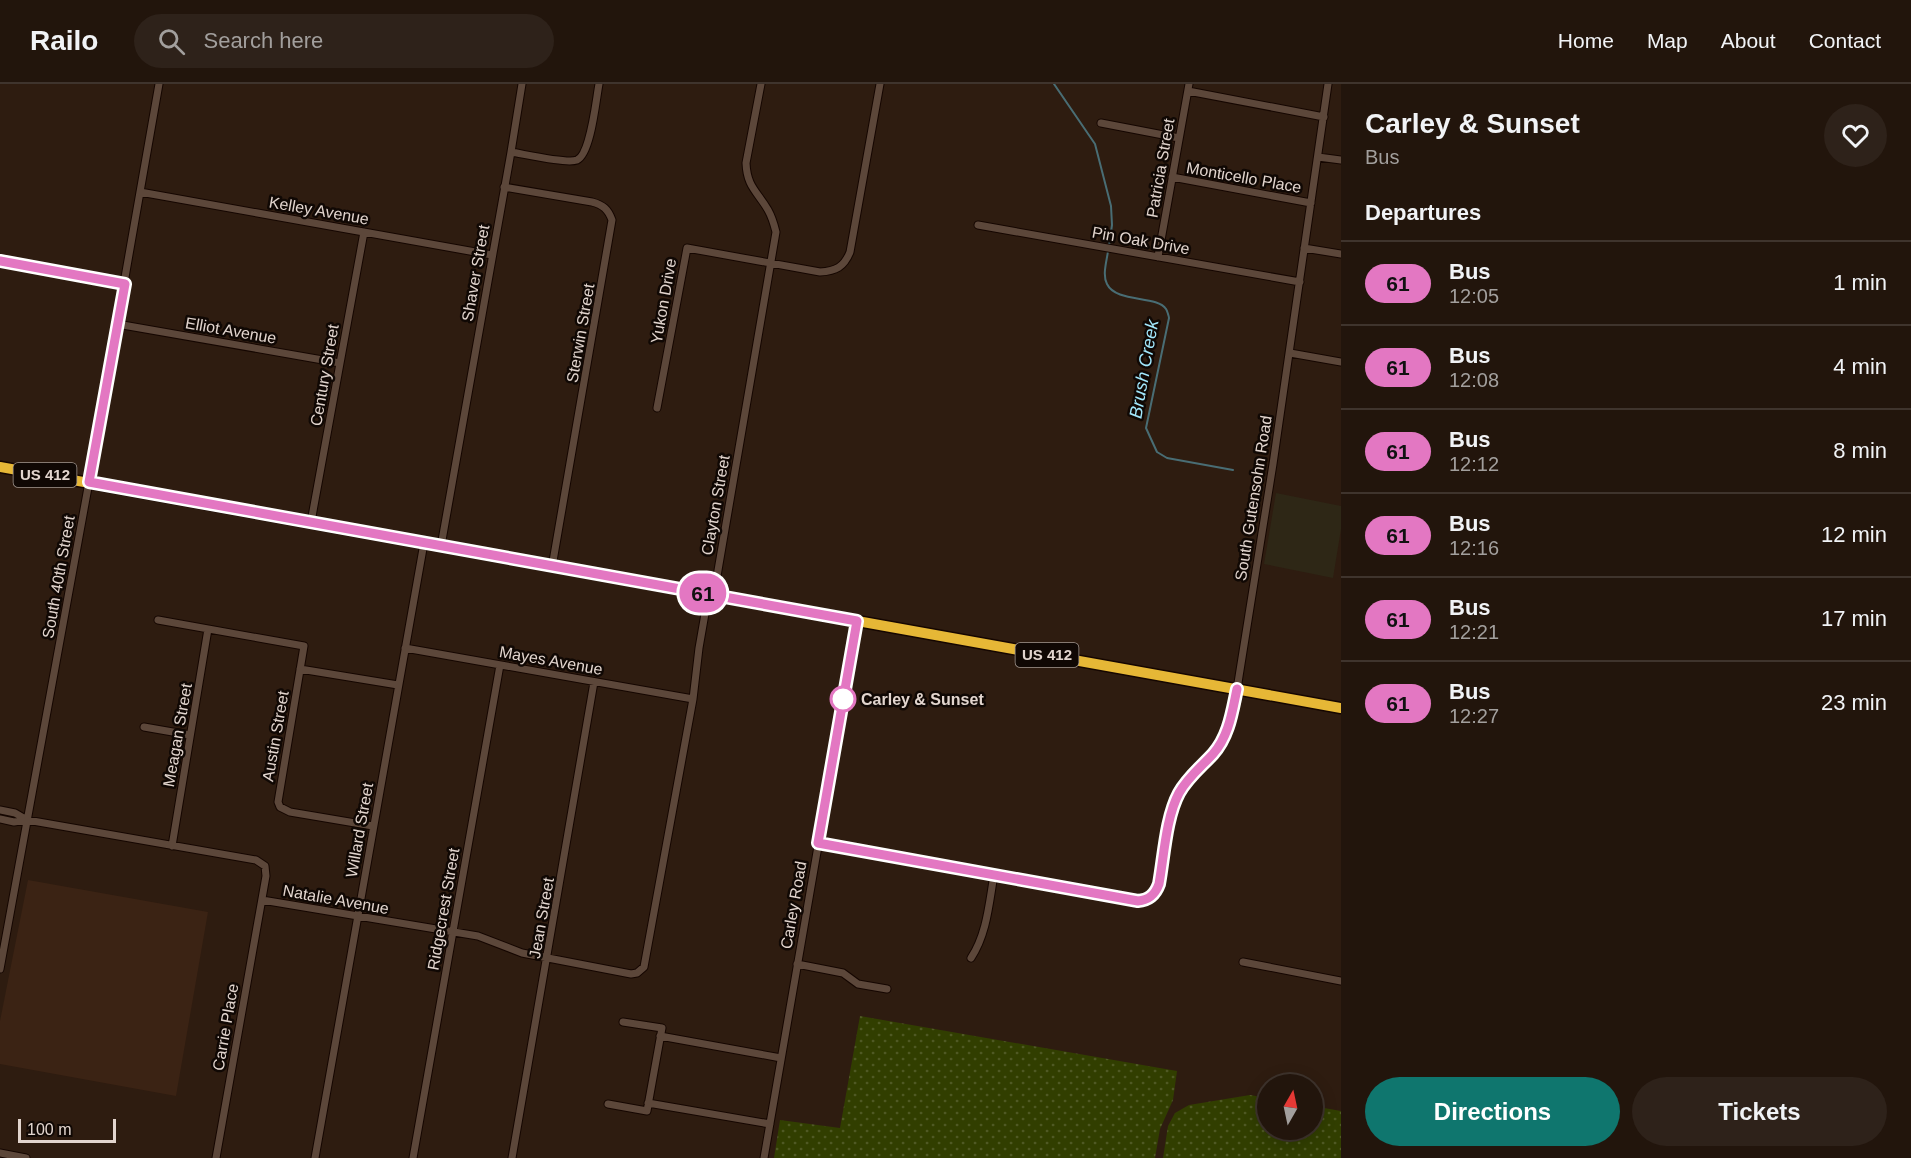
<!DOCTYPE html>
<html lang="en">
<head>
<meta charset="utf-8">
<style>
  :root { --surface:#22150c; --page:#2e221a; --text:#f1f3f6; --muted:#a29f9d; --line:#3f342d; --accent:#0f766e }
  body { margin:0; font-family:Helvetica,sans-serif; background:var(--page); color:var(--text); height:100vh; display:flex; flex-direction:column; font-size:22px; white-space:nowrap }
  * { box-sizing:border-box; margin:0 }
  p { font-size:20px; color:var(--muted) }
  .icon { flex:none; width:33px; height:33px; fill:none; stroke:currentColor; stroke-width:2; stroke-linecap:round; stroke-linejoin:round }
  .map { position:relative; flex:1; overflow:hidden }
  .drawer { display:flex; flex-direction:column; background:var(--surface); width:570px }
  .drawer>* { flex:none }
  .badge { padding:0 12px; border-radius:20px; font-size:21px; line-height:39px }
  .needle { width:39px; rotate:9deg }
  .fabs { position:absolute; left:1257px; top:990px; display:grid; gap:12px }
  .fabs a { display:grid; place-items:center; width:66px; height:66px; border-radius:50%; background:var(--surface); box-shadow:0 3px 15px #0003,0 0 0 2px var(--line); font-size:30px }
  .scale { position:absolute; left:18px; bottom:15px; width:98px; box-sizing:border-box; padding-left:6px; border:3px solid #e2d5ce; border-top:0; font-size:16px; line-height:21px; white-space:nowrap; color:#e2d5ce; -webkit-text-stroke:4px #100804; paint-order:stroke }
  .map>.badge { position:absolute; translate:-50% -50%; box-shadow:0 0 0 3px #fff }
  h2 { padding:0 24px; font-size:22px; line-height:54px }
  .round { display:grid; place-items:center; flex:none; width:63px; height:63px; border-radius:32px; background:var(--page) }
  .summary { display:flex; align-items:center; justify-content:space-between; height:102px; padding:0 24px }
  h1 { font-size:28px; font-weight:600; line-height:45px }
  .button { display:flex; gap:12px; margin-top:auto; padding:12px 24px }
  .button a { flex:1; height:69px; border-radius:36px; background:var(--accent); color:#fff; font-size:24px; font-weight:600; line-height:69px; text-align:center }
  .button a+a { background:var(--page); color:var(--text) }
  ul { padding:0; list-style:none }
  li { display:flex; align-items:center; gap:18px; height:84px; padding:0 24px; border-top:2px solid var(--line) }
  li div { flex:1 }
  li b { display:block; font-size:22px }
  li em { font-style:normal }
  li .badge { min-width:66px; font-weight:700; text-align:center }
  header { display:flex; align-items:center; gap:36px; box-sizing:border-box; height:84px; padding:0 30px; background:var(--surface); border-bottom:2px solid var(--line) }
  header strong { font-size:28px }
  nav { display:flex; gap:33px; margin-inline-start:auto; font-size:21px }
  .search { width:420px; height:54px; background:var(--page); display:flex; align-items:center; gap:15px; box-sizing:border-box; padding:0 21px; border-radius:33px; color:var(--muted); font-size:22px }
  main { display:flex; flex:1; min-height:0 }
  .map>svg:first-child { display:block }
  .commercial { fill:#2e2716 }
  .built { fill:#3b2314 }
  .grass { fill:url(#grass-dots) }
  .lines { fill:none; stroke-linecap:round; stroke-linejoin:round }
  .stream { stroke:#496d74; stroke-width:2 }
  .minor-casing { stroke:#150600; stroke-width:9 }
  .highway-casing { stroke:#150600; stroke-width:13 }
  .minor { stroke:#5c473a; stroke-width:7 }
  .highway { stroke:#e6b736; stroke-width:10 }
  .line-casing { stroke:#fff; stroke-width:14 }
  .line { stroke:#e377c2; stroke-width:9 }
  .stop-dot { fill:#fff; stroke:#e377c2; stroke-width:3 }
  .labels { text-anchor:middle; stroke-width:5; stroke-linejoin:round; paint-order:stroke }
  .shield { fill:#100804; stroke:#a39891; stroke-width:1.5 }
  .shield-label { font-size:15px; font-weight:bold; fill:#e2d5ce }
  .street-label { font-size:16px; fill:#e2d5ce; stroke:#100804 }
  .stop-label { font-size:16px; font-weight:bold; fill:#e2d5ce; stroke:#100804; text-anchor:start }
  .water-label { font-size:18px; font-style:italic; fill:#a2e8fd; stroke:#100804 }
</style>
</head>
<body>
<header>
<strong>Railo</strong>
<div class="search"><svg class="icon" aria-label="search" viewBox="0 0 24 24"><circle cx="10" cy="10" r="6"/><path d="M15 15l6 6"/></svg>Search here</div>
<nav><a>Home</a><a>Map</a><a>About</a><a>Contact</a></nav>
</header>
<main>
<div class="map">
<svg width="1341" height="1074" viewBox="0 0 1341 1074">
  <defs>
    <pattern id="grass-dots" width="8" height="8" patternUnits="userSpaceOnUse" patternTransform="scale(1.5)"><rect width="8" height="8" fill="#313e00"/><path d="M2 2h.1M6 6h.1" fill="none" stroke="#4f5924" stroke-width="1.8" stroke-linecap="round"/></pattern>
  </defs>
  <rect width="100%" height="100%" fill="#2e1c10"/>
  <path class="commercial" d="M 1276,409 L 1341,422 L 1341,445 L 1333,494 L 1264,480 Z"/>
  <path class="built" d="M 28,796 L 208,828 L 176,1012 L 0,980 L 0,937 Z"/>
  <path class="grass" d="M 860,932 L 1177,987 L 1173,1016 L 1160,1045 L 1155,1074 L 774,1074 L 780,1036 L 840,1044 Z
    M 1250,1011 L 1267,1014 L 1268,1046 L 1312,1046 L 1313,1022 L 1341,1027 L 1341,1074 L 1163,1074 L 1168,1042 L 1175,1029 L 1189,1021 Z"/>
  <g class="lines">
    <path class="stream" d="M 1054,0 L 1095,60 L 1111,122 L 1112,141 L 1109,161
      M 1108,167 C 1107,176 1102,191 1107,200 C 1116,219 1157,211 1166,225 C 1167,226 1169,233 1169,234 L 1146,344 L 1151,355 L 1157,368 L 1167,374 L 1233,386"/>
    <defs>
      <path id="minor" d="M 1188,7 L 1324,33
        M 1101,39 L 1179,54
        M 511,68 L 522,0
        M 1318,73 L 1341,76
        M 1172,93 L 1311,119
        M 504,103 L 592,118 C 603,121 608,125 612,136 L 552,483
        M 140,108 L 492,171
        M 978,141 L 1300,198
        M 1304,164 L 1341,170
        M 1158,173 L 1189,0
        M 117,240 L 340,279
        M 1290,269 L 1341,278
        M 657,324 L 687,164 L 820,188 C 836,187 844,183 850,168 L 880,0
        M 311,438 L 364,148
        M 441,462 L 511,68 C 524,70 567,80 577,76 C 591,70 596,15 599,0
        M 158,536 L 304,562 L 278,718 L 280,723 L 290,728 L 373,742
        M 405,564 L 693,615
        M 300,585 L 398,601
        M 144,643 L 190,651
        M 0,726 L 15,729 L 27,736
        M 0,735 L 14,738 L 27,736 L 256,776 L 265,782 L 266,792 L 216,1074
        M 818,759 L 1138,817 L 1146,816 L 1156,807 L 1175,718 L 1185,699 L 1213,670 L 1226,650 L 1237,605 L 1273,380 L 1328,0
        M 172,762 L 208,545
        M 262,816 L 478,852 L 522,869 L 631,890 L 637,889 L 644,883 L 693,615 L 699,564 L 706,524 L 716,498 L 776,148 C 774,140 772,133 768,126 C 757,107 747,103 746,79 L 761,0
        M 971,874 C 987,850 989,819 994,791
        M 1243,878 L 1341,897
        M 797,880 L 843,889 L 858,900 L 887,905
        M 0,885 L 89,398 L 159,0
        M 660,952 L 781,974
        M 648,1019 L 770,1040
        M 608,1020 L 647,1027 L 662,944 L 623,938
        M 0,1069 L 26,1074
        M 315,1074 L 424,459
        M 413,1074 L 500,581
        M 512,1074 L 594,598
        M 764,1074 L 857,537"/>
      <path id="highway" d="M 0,383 L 1341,624"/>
    </defs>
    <use href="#minor" class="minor-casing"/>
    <use href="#highway" class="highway-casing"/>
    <use href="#minor" class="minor"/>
    <use href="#highway" class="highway"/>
  </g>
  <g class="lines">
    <defs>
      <path id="line" d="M 0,177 L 125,200 L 89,398 L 857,537 L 818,759 L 1138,817 C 1149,816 1155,811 1159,800 C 1164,772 1166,733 1179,709 C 1188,693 1201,683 1213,670 C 1229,652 1232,628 1237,605"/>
    </defs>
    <use href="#line" class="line-casing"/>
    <use href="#line" class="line"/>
  </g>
  <circle class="stop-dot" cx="843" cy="615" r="12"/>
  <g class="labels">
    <g class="shield">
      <rect x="13.5" y="379" width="63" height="24" rx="4.5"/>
      <rect x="1015.5" y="559" width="63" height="24" rx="4.5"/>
    </g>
    <g class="shield-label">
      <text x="45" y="396">US 412</text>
      <text x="1047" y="576">US 412</text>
    </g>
    <g class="street-label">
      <text transform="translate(1160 84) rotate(-80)" y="6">Patricia Street</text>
      <text transform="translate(1244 93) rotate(10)" y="6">Monticello Place</text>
      <text transform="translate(319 126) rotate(10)" y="6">Kelley Avenue</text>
      <text transform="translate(1141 156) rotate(10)" y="6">Pin Oak Drive</text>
      <text transform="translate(475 189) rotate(-80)" y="6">Shaver Street</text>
      <text transform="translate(663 217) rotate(-80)" y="6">Yukon Drive</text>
      <text transform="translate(231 246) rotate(10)" y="6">Elliot Avenue</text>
      <text transform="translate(580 249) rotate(-80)" y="6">Sterwin Street</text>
      <text transform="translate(324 291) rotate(-80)" y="6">Century Street</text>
      <text transform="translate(1253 414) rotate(-81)" y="6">South Gutensohn Road</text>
      <text transform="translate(715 421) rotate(-80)" y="6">Clayton Street</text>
      <text transform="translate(58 493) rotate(-80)" y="6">South 40th Street</text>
      <text transform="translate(551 576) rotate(10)" y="6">Mayes Avenue</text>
      <text transform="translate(177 651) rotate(-80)" y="6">Meagan Street</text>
      <text transform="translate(275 652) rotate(-80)" y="6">Austin Street</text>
      <text transform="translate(359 746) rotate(-80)" y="6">Willard Street</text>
      <text transform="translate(336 815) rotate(10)" y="6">Natalie Avenue</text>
      <text transform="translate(793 821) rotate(-80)" y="6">Carley Road</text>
      <text transform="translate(443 825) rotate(-80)" y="6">Ridgecrest Street</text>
      <text transform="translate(541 834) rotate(-80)" y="6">Jean Street</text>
      <text transform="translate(225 943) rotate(-80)" y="6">Carrie Place</text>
    </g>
    <g class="stop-label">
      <text x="861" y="621">Carley &amp; Sunset</text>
    </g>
    <g class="water-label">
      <text transform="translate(1144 285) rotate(-80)" y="6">Brush Creek</text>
    </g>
  </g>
</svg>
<div class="fabs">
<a><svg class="needle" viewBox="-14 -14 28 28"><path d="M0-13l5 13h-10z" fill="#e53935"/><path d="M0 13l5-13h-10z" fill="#a29f9d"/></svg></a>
</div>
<div class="scale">100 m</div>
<b class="badge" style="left:703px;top:509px;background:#e377c2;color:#111">61</b>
</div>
<section class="drawer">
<div class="summary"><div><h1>Carley &amp; Sunset</h1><p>Bus</p></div><a class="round"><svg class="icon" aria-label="heart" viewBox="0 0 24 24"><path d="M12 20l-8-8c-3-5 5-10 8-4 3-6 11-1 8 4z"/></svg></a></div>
<h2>Departures</h2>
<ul>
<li><span class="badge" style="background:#e377c2;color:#111">61</span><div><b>Bus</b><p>12:05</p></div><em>1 min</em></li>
<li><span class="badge" style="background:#e377c2;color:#111">61</span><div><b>Bus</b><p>12:08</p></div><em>4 min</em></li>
<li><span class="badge" style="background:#e377c2;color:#111">61</span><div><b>Bus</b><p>12:12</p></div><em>8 min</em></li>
<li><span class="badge" style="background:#e377c2;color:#111">61</span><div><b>Bus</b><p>12:16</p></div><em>12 min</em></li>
<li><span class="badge" style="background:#e377c2;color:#111">61</span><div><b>Bus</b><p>12:21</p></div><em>17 min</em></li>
<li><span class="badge" style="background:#e377c2;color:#111">61</span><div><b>Bus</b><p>12:27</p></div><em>23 min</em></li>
</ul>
<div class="button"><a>Directions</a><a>Tickets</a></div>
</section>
</main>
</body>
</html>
